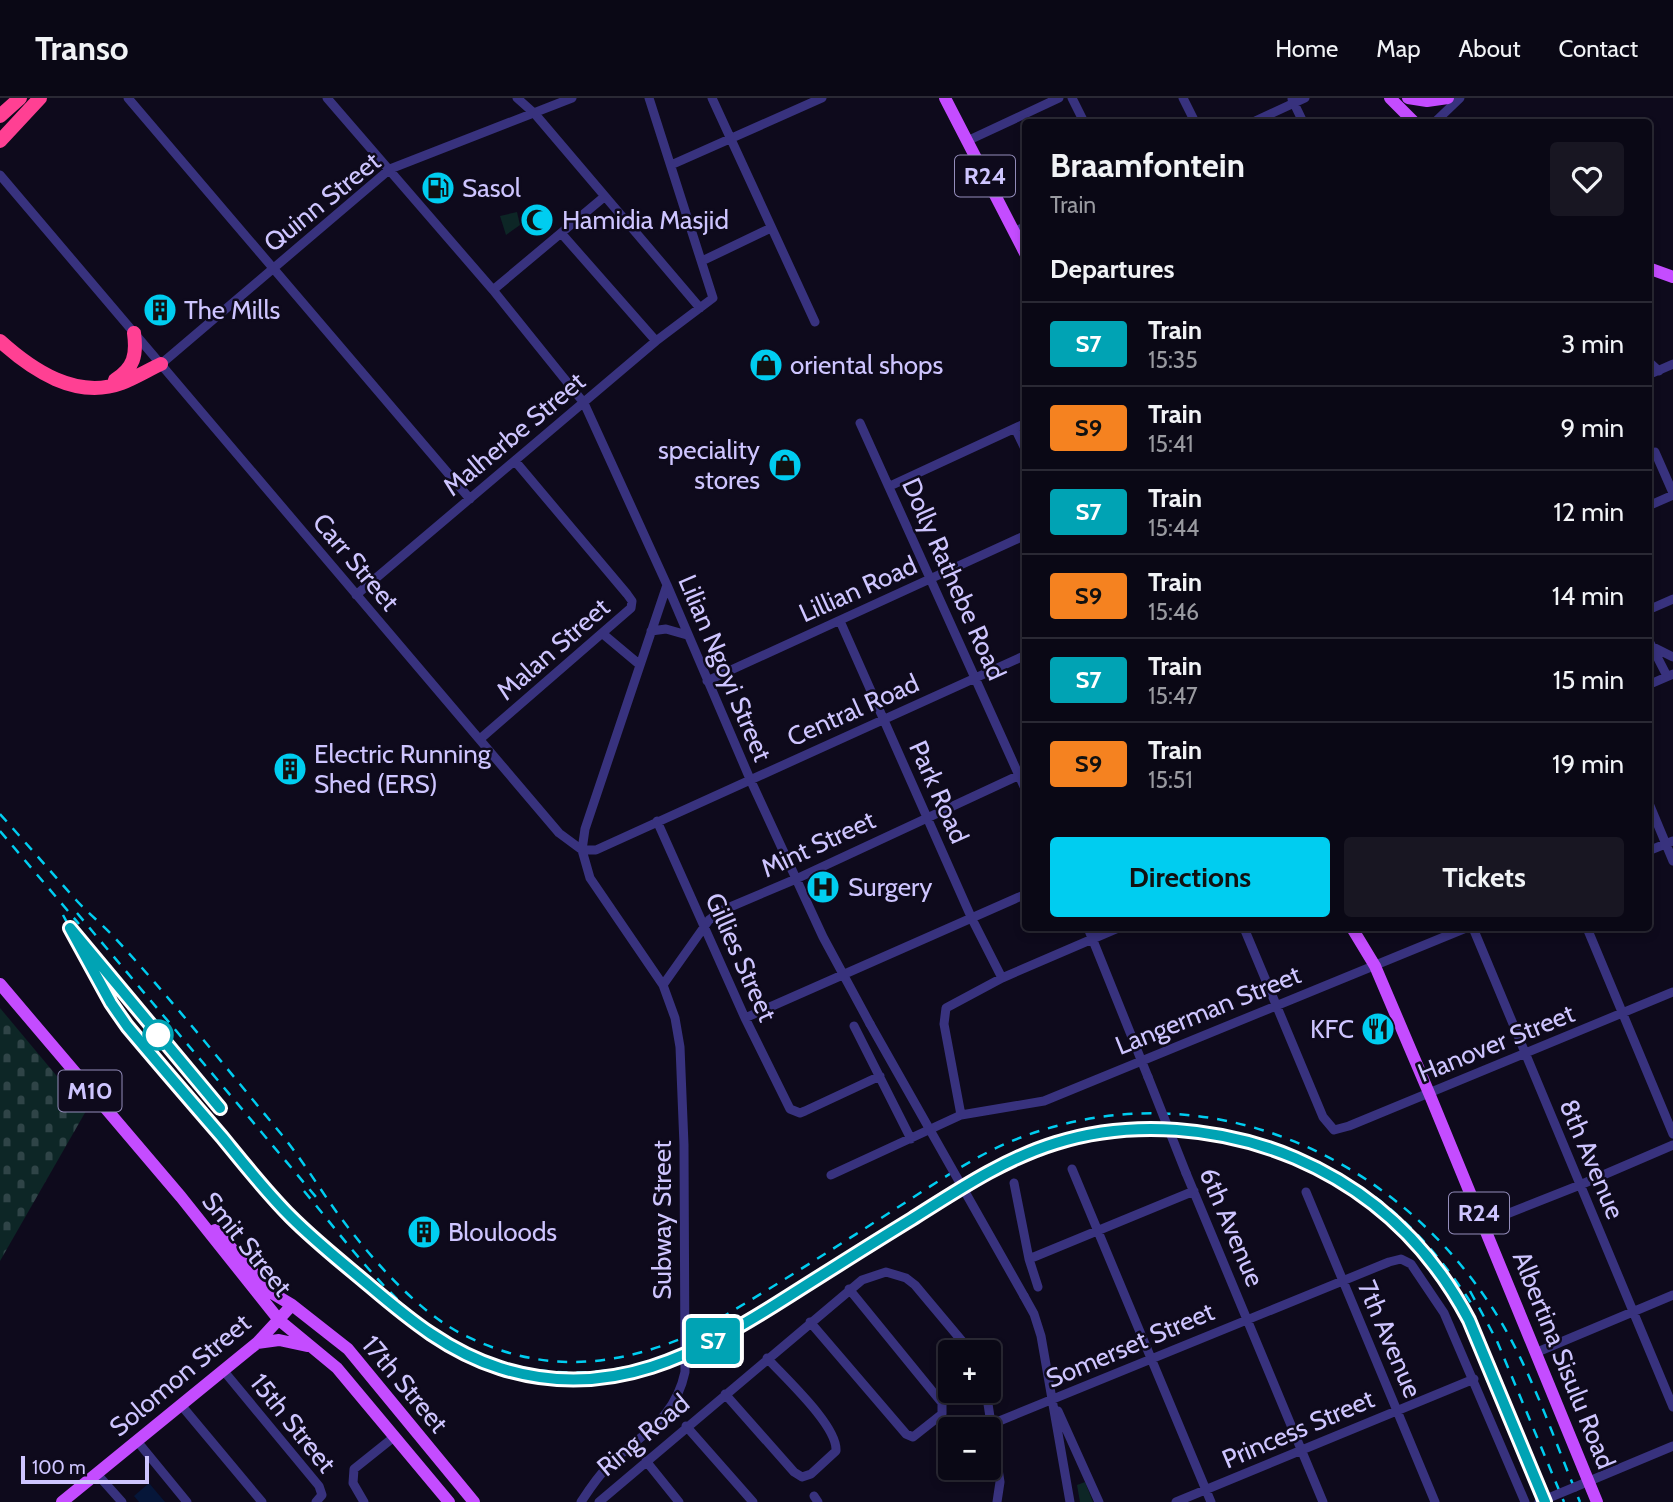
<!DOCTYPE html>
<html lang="en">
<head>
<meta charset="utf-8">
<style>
  :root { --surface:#0a0815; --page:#181622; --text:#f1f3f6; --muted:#999aa0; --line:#2a2934; --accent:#00cdf0 }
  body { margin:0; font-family:Cabin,sans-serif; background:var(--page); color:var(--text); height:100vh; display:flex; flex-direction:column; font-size:26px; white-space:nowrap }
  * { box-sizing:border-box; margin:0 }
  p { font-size:23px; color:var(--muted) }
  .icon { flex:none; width:38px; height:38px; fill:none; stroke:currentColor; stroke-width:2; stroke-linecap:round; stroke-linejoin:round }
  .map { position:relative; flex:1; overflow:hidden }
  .drawer { position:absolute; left:1022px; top:21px; width:630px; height:812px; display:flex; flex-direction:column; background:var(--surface); border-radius:7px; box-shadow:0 4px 10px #0003,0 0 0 2px var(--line) }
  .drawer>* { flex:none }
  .badge { padding:0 14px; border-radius:5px; font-size:24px; line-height:46px }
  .tools { position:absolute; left:938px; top:1242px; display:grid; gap:14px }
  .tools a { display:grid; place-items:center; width:63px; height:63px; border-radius:7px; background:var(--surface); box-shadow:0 4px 10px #0003,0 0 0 2px var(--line); font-size:35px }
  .scale { position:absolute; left:21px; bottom:18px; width:128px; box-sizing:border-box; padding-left:7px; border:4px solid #cec5ff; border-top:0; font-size:19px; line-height:24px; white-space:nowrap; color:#cec5ff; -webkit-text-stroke:5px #0e0a1c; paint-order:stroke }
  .map>.badge { position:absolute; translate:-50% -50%; box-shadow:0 0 0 4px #fff }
  h2 { padding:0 28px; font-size:26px; line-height:63px }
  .round { display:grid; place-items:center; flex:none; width:74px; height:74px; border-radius:7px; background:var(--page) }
  .head { display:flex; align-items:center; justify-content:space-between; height:119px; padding:0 28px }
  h1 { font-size:33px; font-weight:800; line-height:52px }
  .button { display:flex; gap:14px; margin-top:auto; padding:14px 28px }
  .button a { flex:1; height:80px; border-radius:7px; background:var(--accent); color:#111; font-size:28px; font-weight:800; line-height:80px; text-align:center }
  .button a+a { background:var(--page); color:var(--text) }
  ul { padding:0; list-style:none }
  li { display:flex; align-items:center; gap:21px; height:84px; padding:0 28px; border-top:2px solid var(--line) }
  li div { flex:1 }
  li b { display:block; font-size:26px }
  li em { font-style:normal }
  li .badge { min-width:77px; font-weight:700; text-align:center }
  header { display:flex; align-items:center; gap:42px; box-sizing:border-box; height:98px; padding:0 35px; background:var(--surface); border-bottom:2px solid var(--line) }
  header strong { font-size:33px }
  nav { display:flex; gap:38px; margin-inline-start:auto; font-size:24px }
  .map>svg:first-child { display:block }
  .green { fill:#0d2626 }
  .cemetery { fill:url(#cemetery-stones) }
  .water { fill:#061639 }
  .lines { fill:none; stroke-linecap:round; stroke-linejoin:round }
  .minor { stroke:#38327e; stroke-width:9 }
  .major { stroke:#c44cff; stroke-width:12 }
  .highway { stroke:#ff4093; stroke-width:14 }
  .rail { stroke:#00cdf0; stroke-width:2.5; stroke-dasharray:10 9; stroke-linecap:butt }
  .minor-bridge { stroke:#38327e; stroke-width:9 }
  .highway-bridge { stroke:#ff4093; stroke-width:14 }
  .line-casing { stroke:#fff; stroke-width:16 }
  .line { stroke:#00a3b4; stroke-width:10 }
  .stop-dot { fill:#fff; stroke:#00a3b4; stroke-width:3.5 }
  .labels { text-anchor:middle; stroke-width:5; stroke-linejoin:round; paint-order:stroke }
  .shield { fill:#0e0a1c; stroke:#948dbb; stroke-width:2 }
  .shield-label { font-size:24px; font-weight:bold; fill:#cec5ff }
  .poi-label { font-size:26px; fill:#cec5ff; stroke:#0e0a1c; text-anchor:start }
  .street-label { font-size:26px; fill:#cec5ff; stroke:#0e0a1c }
</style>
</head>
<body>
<header>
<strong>Transo</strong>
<nav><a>Home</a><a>Map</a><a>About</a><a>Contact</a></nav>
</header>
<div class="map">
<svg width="1673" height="1404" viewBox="0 0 1673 1404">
  <defs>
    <pattern id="cemetery-stones" width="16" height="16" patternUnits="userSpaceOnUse" patternTransform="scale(1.75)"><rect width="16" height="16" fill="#0d2626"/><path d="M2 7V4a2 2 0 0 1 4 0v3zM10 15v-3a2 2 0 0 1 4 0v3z" fill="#2f4447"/></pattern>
  </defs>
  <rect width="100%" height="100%" fill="#0e0a1c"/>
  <path class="green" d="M 517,114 L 520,127 L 506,137 L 500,118 Z
    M 1085,1384 L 1093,1404 L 1080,1404 L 1077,1387 Z"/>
  <path class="cemetery" d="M 0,910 L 86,1013 L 0,1163 Z"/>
  <path class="water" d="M 149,1385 L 165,1404 L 139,1404 L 134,1398 Z"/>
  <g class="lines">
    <path class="minor" d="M 128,0 L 470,401
      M 327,0 L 493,192 L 584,305 L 667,487 L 750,681 L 823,839 L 870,926
      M 517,0 L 535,16 L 700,210
      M 712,0 L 815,224
      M 1072,0 L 1084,24
      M 1183,0 L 1195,24
      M 1292,1 L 1303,24
      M 1253,24 L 1305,0
      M 1435,24 L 1460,0
      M 967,43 L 1059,0
      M 671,67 L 822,0
      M 0,77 L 559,735 L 582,752 L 596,752 L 1026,557
      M 1014,134 L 1026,128
      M 561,135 L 656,243
      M 702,163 L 771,130
      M 493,192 L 604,99
      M 1648,263 L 1659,273
      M 161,266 L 390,71 L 572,0
      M 1648,277 L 1673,266
      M 860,325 L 1026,693
      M 1015,330 L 1026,353
      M 1655,354 L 1673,395
      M 890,388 L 1026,325
      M 1648,408 L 1673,397
      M 356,497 L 656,243 L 713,200 L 649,0
      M 1648,512 L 1673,501
      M 840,523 L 972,821 L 1002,880
      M 651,533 L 666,531 L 687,537
      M 603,536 L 640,567
      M 1648,541 L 1667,578
      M 1651,548 L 1673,559
      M 707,583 L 1026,437
      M 1648,587 L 1673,576
      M 480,641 L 631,510 L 632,503 L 627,496 L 515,363
      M 1648,703 L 1673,763
      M 657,723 L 745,920 L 790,1011 L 800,1015 L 805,1013 L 880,978
      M 1648,753 L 1673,743
      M 1088,830 L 1148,979
      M 1244,830 L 1323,1019 L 1334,1032 L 1349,1028 L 1673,894
      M 1473,830 L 1673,1309
      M 1587,830 L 1673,1036
      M 663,887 L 709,822 L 723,812 L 796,781 L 1026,674
      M 745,920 L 1026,796
      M 854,928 L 911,1041
      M 961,1017 L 944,926 L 946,910 L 1002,880 L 1118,830
      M 1072,1071 L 1211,1404
      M 1186,1075 L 1323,1404
      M 831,1077 L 961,1017 L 1044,1003 L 1466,830
      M 1014,1085 L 1029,1161 L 1038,1189
      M 1306,1094 L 1435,1404
      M 1484,1125 L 1580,1087 L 1673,1047
      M 1029,1161 L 1194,1093
      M 1024,1198 L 1034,1216 L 1041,1238 L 1070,1404
      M 810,1224 L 906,1336 L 913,1339 L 942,1316 L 942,1305 L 849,1191
      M 1535,1255 L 1673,1197
      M 223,1272 L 319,1388 L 322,1397 L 316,1404
      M 986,1293 L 1000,1384 L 997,1404
      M 725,1296 L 794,1374 L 802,1379 L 811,1376 L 836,1353 C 838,1328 784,1279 767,1260
      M 181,1307 L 262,1404
      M 1058,1313 L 1099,1404
      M 992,1326 L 1389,1164 L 1401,1161 L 1411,1166 L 1444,1215 L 1525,1404
      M 686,1328 L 753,1404
      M 137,1343 L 187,1404
      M 646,1363 L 679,1404
      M 97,1376 L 122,1404
      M 1575,1389 L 1673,1348
      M 814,1398 L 818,1404
      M 364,1404 L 353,1385 L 354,1371 L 394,1339
      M 581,1404 C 590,1390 599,1377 611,1365 C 643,1335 675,1321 685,1274 L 684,1047 L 680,949 L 675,920 L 663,887 L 590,780 L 582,752 L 585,731 L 667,487
      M 599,1404 L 862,1182 L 886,1174 L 906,1180 L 915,1187 L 972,1255
      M 1176,1404 L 1474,1281"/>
    <path class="major" d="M 945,0 L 1026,157
      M 1390,0 L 1414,24
      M 1408,0 L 1427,3 L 1448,0
      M 1648,170 L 1673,179
      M 1352,830 L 1375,868 L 1429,995 L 1597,1404
      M 0,886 L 181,1099 L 279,1222 L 337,1270 L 449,1404
      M 215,1132 L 272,1195 L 292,1207 L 348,1251 L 474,1404
      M 257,1245 L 279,1242 L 307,1248
      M 62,1404 L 257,1245 L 292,1207"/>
    <path class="highway" d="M 0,18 L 20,0
      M 0,243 C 32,272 76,302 122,285 C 135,280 148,272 161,266
      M 115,282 C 134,270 137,257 134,235"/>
    <path class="rail" d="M 0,716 C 26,745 51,774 77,803 C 89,816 103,827 115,840 C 173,903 227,971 282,1037 C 299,1058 313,1080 328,1102 C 360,1148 415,1214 466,1238 C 546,1277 616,1269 695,1235 C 761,1197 825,1156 889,1115 C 927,1091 966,1063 1007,1045 C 1187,969 1381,1045 1487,1202 C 1528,1261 1552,1337 1580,1404
      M 0,733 L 79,826
      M 77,815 L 316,1099
      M 63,817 L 111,905 L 127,928 L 276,1104 L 305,1133 L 390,1205
      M 93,860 L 220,1010
      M 1265,1049 C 1307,1062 1344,1083 1379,1108
      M 304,1093 C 340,1136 375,1184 418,1220 C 496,1285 606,1289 695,1247 C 768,1208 837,1161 907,1117 C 953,1089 1000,1057 1052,1041 C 1124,1019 1207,1022 1277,1047
      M 1375,1099 C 1414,1128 1445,1165 1471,1205
      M 1470,1193 L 1497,1243 L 1564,1404
      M 1457,1198 L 1482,1250 L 1545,1404"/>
    <path class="minor-bridge" d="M 870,926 L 1024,1198
      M 1148,979 L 1186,1075
      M 1539,1404 L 1575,1389"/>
    <path class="highway-bridge" d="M 0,43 L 40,0"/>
  </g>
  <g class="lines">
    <defs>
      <path id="line" d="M 220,1010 L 70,830 L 111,905 L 127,928 C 158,965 190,1002 222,1039 C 244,1066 266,1094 291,1119 C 316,1144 344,1166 370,1188 C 410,1222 449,1254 500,1270 C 610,1305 698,1256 789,1198 C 830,1172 871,1146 912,1121 C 958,1092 1004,1061 1056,1045 C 1132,1021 1222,1029 1295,1060 C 1372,1093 1430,1148 1469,1222 L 1545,1404"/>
    </defs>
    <use href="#line" class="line-casing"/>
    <use href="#line" class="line"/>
  </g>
  <defs>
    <symbol id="fuel-disc" viewBox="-11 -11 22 22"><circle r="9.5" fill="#00cdf0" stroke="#0e0a1c"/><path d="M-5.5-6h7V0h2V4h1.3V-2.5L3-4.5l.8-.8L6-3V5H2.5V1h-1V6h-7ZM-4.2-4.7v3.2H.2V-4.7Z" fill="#111"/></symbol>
    <symbol id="mosque-disc" viewBox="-11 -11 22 22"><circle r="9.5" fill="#00cdf0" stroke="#0e0a1c"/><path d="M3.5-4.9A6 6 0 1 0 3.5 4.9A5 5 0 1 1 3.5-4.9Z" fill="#111"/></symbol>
    <symbol id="building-disc" viewBox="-11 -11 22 22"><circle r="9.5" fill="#00cdf0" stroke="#0e0a1c"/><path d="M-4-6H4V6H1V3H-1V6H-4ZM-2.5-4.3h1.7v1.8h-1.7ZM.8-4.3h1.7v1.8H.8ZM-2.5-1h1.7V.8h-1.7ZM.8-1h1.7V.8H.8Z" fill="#111"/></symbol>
    <symbol id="shop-disc" viewBox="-11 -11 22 22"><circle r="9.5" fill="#00cdf0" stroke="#0e0a1c"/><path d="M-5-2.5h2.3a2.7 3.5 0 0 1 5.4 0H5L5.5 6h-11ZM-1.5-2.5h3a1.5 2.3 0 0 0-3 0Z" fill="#111"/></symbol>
    <symbol id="hospital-disc" viewBox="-11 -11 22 22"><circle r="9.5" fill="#00cdf0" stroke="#0e0a1c"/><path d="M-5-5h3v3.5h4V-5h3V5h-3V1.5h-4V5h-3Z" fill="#111"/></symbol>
    <symbol id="restaurant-disc" viewBox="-11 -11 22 22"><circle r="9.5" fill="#00cdf0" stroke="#0e0a1c"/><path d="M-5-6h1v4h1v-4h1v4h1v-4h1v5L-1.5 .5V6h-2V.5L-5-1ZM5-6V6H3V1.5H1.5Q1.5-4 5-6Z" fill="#111"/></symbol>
  </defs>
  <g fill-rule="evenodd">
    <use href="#fuel-disc" x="419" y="71" width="38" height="38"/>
    <use href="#mosque-disc" x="518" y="103" width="38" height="38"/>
    <use href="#building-disc" x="141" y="193" width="38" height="38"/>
    <use href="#shop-disc" x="747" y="248" width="38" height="38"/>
    <use href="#shop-disc" x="766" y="348" width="38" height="38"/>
    <use href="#building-disc" x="271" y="652" width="38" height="38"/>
    <use href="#hospital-disc" x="804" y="770" width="38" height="38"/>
    <use href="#restaurant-disc" x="1359" y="912" width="38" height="38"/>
    <use href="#building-disc" x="405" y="1115" width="38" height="38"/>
  </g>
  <circle class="stop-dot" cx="158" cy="937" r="14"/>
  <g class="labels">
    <g class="shield">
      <rect x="955" y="57.5" width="60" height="41" rx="5"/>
      <rect x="58.5" y="972.5" width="63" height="41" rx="5"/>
      <rect x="1449" y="1094.5" width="60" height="41" rx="5"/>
    </g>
    <g class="shield-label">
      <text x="985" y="86">R24</text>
      <text x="90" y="1001">M10</text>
      <text x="1479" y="1123">R24</text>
    </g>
    <g class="poi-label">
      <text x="462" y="99">Sasol</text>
      <text x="562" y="131">Hamidia Masjid</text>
      <text x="184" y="221">The Mills</text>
      <text x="790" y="276">oriental shops</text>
      <text x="760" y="361" text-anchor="end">speciality<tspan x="760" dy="30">stores</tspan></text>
      <text x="314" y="665">Electric Running<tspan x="314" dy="30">Shed (ERS)</tspan></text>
      <text x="848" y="798">Surgery</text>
      <text x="1354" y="940" text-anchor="end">KFC</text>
      <text x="448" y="1143">Blouloods</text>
    </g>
    <g class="street-label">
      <text transform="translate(322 104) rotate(-39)" y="9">Quinn Street</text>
      <text transform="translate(514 336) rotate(-40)" y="9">Malherbe Street</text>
      <text transform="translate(356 464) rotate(50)" y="9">Carr Street</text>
      <text transform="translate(954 481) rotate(66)" y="9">Dolly Rathebe Road</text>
      <text transform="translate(858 491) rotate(-24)" y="9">Lillian Road</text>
      <text transform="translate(553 551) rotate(-41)" y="9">Malan Street</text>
      <text transform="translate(725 570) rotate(67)" y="9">Lilian Ngoyi Street</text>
      <text transform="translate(853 612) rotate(-24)" y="9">Central Road</text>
      <text transform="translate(939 694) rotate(66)" y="9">Park Road</text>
      <text transform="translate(818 746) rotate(-25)" y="9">Mint Street</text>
      <text transform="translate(741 859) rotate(66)" y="9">Gillies Street</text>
      <text transform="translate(1208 912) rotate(-22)" y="9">Langerman Street</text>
      <text transform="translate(1496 945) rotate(-22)" y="9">Hanover Street</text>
      <text transform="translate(1592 1061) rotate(67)" y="9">8th Avenue</text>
      <text transform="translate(662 1122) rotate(-90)" y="9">Subway Street</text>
      <text transform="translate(1232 1129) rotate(67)" y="9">6th Avenue</text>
      <text transform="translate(247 1146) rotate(51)" y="9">Smit Street</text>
      <text transform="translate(1390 1241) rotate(67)" y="9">7th Avenue</text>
      <text transform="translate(1130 1247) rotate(-23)" y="9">Somerset Street</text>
      <text transform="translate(1564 1262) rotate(68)" y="9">Albertina Sisulu Road</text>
      <text transform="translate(180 1277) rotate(-40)" y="9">Solomon Street</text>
      <text transform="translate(405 1286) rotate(50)" y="9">17th Street</text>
      <text transform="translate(293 1325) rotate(51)" y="9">15th Street</text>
      <text transform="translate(1298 1331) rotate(-23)" y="9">Princess Street</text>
      <text transform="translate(643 1337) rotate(-40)" y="9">Ring Road</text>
    </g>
  </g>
</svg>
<div class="tools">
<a>+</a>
<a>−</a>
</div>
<div class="scale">100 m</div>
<b class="badge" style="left:713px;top:1243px;background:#00a3b4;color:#fff">S7</b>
<section class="drawer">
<div class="head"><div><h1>Braamfontein</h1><p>Train</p></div><a class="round"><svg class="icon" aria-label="heart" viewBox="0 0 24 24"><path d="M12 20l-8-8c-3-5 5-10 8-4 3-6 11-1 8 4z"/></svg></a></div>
<h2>Departures</h2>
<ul>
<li><span class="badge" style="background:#00a3b4;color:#fff">S7</span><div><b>Train</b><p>15:35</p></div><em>3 min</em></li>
<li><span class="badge" style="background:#f58220;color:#111">S9</span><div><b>Train</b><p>15:41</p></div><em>9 min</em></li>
<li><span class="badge" style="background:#00a3b4;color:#fff">S7</span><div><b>Train</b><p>15:44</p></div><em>12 min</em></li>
<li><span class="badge" style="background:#f58220;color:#111">S9</span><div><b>Train</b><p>15:46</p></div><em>14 min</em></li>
<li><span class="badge" style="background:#00a3b4;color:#fff">S7</span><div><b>Train</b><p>15:47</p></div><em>15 min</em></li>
<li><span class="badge" style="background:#f58220;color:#111">S9</span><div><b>Train</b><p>15:51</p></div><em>19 min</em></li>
</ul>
<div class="button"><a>Directions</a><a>Tickets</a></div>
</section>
</div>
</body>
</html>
